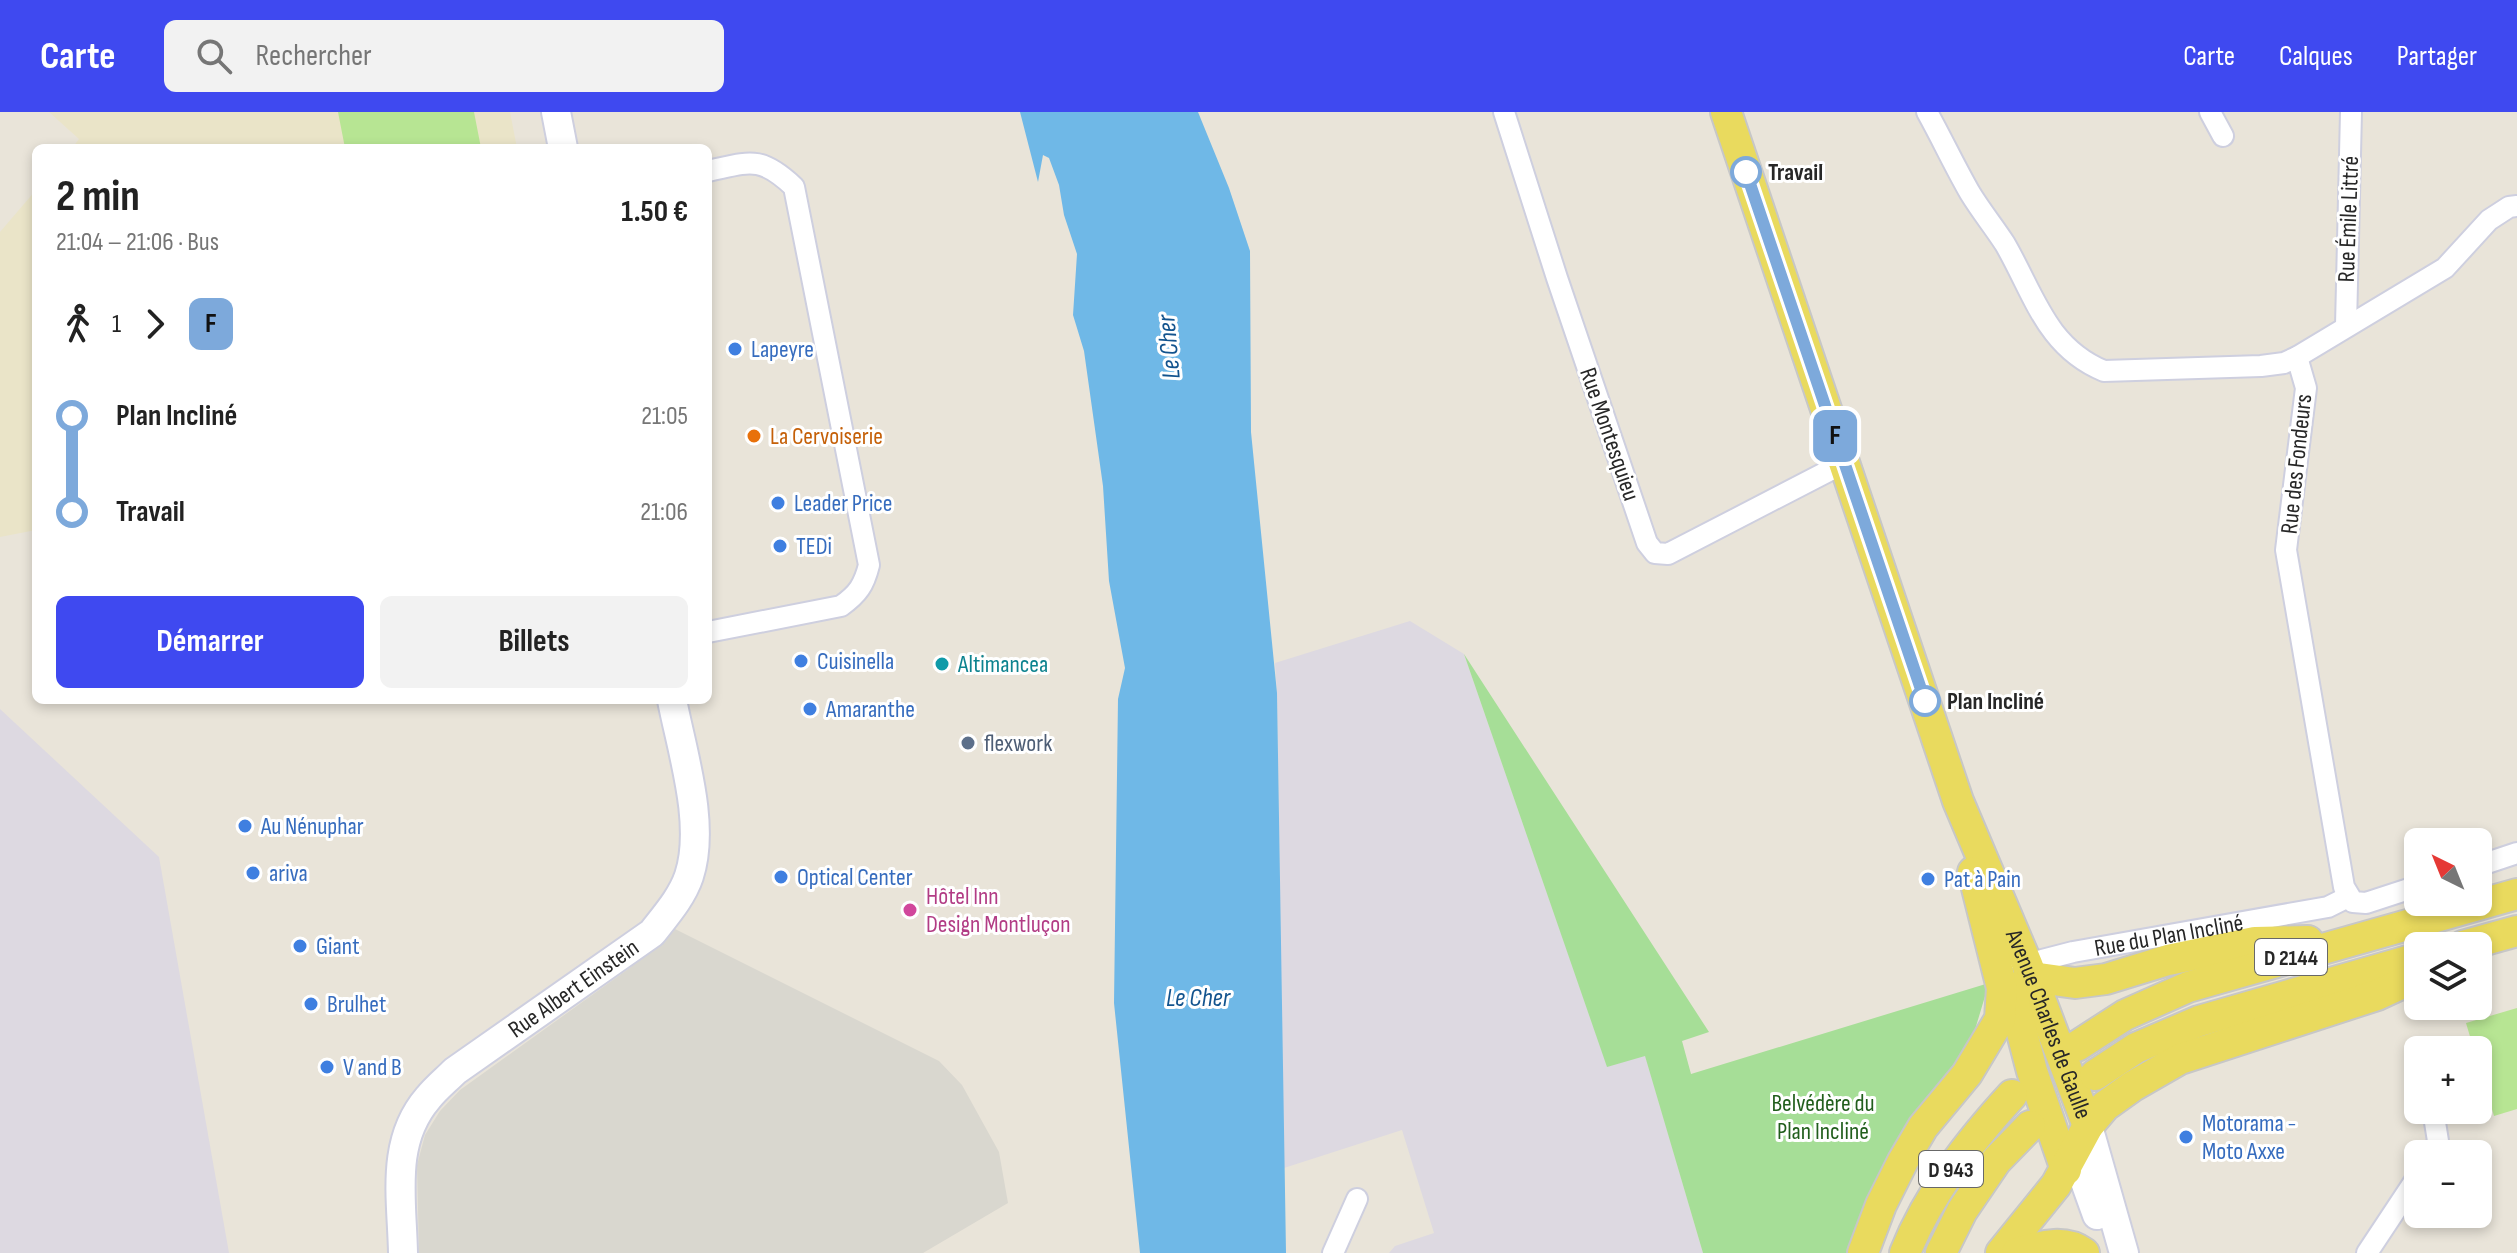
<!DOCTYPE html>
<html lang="fr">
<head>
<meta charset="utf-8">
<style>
  :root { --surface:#fff; --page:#f2f2f2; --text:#222; --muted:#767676; --accent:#3f49f0 }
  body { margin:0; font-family:"Sofia Sans Condensed",sans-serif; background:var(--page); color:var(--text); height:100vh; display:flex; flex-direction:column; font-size:30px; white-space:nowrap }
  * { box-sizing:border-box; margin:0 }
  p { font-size:26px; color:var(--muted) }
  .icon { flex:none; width:44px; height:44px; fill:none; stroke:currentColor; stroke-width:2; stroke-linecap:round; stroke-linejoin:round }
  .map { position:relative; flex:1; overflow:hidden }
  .side { position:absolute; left:32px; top:32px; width:680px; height:560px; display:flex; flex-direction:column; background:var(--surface); border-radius:12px; box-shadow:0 4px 12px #0003 }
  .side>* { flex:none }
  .badge { padding:0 16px; border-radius:12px; font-size:28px; line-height:52px }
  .needle { width:52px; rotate:317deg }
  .tools { position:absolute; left:2404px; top:716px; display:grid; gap:16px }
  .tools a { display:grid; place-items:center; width:88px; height:88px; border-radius:12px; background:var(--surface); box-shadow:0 4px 12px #0003; font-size:40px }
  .map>.badge { position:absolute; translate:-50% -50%; box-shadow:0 0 0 4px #fff }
  .legs { display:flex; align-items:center; gap:12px; height:88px; padding:0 24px; font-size:26px }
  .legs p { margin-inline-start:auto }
  .headline { display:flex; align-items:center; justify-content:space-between; height:136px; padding:0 24px }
  h1 { font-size:44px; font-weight:700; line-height:60px }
  .action { display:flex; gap:16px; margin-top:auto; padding:16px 24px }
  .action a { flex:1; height:92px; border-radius:12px; background:var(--accent); color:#fff; font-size:32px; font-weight:700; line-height:92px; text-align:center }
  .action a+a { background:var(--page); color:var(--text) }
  ul { padding:0 24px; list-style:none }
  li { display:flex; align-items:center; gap:28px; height:96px; font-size:30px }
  li i { display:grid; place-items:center; width:12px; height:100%; margin:0 10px; background:currentColor }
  li i::after { content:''; width:20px; height:20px; margin:-10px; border:6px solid; border-radius:50%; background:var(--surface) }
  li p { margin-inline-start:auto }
  li:first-child i { background:linear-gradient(#0000 50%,currentColor 0) }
  li:last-child i { background:linear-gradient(currentColor 50%,#0000 0) }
  header { display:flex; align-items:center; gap:48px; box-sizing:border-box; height:112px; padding:0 40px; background:var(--accent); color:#fff }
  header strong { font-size:38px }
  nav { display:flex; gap:44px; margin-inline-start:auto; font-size:28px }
  .search { width:560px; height:72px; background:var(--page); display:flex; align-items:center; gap:20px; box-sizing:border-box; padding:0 28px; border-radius:12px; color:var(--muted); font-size:30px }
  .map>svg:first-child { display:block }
  .industrial { fill:#ddd9e1 }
  .education { fill:#eae4c8 }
  .green { fill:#a6de97 }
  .pitch { fill:#b7e593 }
  .plaza { fill:#d9d7cf }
  .water { fill:#6fb8e7 }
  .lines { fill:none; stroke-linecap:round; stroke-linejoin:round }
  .street-casing { stroke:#cecfdf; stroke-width:24 }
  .secondary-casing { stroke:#cecfdf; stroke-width:32 }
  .primary-casing { stroke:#c7c7c7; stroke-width:34 }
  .street { stroke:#fff; stroke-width:20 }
  .secondary { stroke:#fff; stroke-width:28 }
  .primary { stroke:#e9da5e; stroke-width:30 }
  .line-1-casing { stroke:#fff; stroke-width:18 }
  .line-1 { stroke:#7da9db; stroke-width:12 }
  .stop-1-dot { fill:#fff; stroke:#7da9db; stroke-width:4 }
  .shop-dot { fill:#3f7fe0; stroke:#fff; stroke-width:3 }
  .food-dot { fill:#e8710a; stroke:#fff; stroke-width:3 }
  .culture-dot { fill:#0f9aa8; stroke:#fff; stroke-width:3 }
  .service-dot { fill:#5c6f8a; stroke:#fff; stroke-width:3 }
  .hotel-dot { fill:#d1479c; stroke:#fff; stroke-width:3 }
  .labels { text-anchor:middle; stroke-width:6; stroke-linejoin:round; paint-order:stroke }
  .shield { fill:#fff; stroke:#686868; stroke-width:2 }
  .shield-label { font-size:22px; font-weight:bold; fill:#272727 }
  .stop-label { font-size:24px; font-weight:bold; fill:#272727; stroke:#fff; text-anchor:start }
  .street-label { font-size:24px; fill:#272727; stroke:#fff }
  .shop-label { font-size:24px; fill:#366cbe; stroke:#fff; text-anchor:start }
  .food-label { font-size:24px; fill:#c56008; stroke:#fff; text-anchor:start }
  .culture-label { font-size:24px; fill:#0d838f; stroke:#fff; text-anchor:start }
  .service-label { font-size:24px; fill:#4e5e75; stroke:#fff; text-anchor:start }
  .hotel-label { font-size:24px; fill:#b23c85; stroke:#fff; text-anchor:start }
  .park-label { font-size:24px; fill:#215e1c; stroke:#fff }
  .water-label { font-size:26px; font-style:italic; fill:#13548e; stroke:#fff }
</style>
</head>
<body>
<header>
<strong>Carte</strong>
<div class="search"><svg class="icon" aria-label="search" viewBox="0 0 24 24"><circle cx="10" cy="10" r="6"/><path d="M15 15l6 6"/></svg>Rechercher</div>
<nav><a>Carte</a><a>Calques</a><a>Partager</a></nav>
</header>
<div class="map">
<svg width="2517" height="1141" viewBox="0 0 2517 1141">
  <rect width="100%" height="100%" fill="#e9e4d9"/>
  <path class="industrial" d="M 1410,509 L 1464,542 L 1607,954 L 1645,943 L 1703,1141 L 1389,1141 L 1395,1134 L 1434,1121 L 1402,1018 L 1284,1056 L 1277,581 L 1275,551 Z
    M 0,597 L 159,745 L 229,1141 L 0,1141 Z"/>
  <path class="education" d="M 49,0 L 510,0 L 517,36 L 72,36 L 79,27 Z
    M 36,78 L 36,418 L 0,425 L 0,120 Z"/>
  <path class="green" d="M 1464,542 L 1709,920 L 1682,929 L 1691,962 L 1989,871 L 1968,941 L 1852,1141 L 1703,1141 L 1645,944 L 1607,955 Z"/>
  <path class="pitch" d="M 338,0 L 474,0 L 481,36 L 345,36 Z
    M 2517,896 L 2517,997 L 2494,1004 L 2478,950 L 2478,938 L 2474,938 L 2466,911 Z"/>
  <path class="plaza" d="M 673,816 L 939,949 L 962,973 L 999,1040 L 1008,1091 L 923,1141 L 419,1141 L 417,1053 L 425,1023 L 440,999 L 460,978 L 631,855 Z"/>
  <path class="water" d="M 1020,0 L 1198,0 L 1229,76 L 1250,139 L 1251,320 L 1277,581 L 1286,1141 L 1140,1141 L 1114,891 L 1118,587 L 1125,556 L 1109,469 L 1103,374 L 1084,239 L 1073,203 L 1077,142 L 1064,103 L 1059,73 L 1049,46 L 1043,43 L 1038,70 Z"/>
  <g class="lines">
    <defs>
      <g id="street">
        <path d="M 1504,0 L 1557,166 L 1647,431 L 1655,441 L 1668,442 L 1844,351"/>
        <path d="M 1927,0 C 1942,27 1955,55 1970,81 C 1981,99 1994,115 2005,132 C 2034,182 2046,235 2104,259 L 2261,254 L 2284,251 L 2297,245 L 2306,276 L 2286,438 L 2344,775 L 2353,790 L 2366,791 L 2418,774"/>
        <path d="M 2210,0 L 2223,24"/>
        <path d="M 708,59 C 750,50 760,43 794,75 L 869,453 C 864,473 858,482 841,494 L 708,520"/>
        <path d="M 2346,214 L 2351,0"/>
        <path d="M 2297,245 L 2445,156 L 2489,108 L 2509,95 L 2517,94"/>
        <path d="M 2478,754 L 2517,741"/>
        <path id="s1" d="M 2017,847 L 2027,852 L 2073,840 L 2328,795 L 2348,785"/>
        <path d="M 2432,1042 L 2438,1029 L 2433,998"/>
        <path d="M 1333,1141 L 1357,1087"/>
        <path d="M 2367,1141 L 2418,1064"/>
      </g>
      <g id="secondary">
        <path d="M 556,0 L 563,36"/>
        <path d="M 2088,1014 L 2124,1141"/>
        <path d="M 2074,1039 L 2097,1103"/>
        <path id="s2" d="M 403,1141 C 402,1087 390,1030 428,986 C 436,976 446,968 455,959 L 652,821 C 666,803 682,785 689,764 C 706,712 682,640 672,588"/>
      </g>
      <g id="primary">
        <path id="s3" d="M 1726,0 L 1958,689 L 2027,852 L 2088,1014"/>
        <path d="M 2463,834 L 2517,819"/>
        <path d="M 2032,865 L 2075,871 L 2106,867 L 2168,848 L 2255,830 L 2308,829"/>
        <path d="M 2010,875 L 2032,959 L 2066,1058"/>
        <path d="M 2077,934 L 2125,903 L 2188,875 L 2517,782"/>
        <path d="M 2095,963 L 2136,936 L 2199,909 L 2418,846"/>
        <path d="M 1863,1141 L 1881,1093 L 1903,1049 L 1923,1015 L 1967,962 L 2000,907 L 2002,876 L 1973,760"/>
        <path d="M 1905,1141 C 1929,1081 1969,1030 2012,983"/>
        <path d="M 1941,1141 L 1962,1099 L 1996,1049 L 2030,1014"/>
        <path d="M 2001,1141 L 2056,1073 L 2088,1014 L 2105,994 L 2133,974 L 2180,947 L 2377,883 L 2418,864"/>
        <path d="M 2017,1141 C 2039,1135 2063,1126 2084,1141"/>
      </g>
    </defs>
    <use href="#street" class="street-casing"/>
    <use href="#secondary" class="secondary-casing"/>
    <use href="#primary" class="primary-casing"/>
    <use href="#street" class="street"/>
    <use href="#secondary" class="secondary"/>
    <use href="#primary" class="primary"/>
  </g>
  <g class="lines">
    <defs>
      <path id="line-1" d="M 1746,60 L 1925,589"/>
    </defs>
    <use href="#line-1" class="line-1-casing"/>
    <use href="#line-1" class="line-1"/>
  </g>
  <g class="stop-1-dot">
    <circle cx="1746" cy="60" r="14"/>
    <circle cx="1925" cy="589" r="14"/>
  </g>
  <g class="shop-dot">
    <circle cx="735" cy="237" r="8"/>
    <circle cx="778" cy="391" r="8"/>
    <circle cx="780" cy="434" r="8"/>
    <circle cx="801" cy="549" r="8"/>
    <circle cx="810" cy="597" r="8"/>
    <circle cx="245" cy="714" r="8"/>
    <circle cx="253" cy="761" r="8"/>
    <circle cx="781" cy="765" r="8"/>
    <circle cx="1928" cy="767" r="8"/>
    <circle cx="300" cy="834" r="8"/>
    <circle cx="311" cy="892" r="8"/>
    <circle cx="327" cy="955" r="8"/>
    <circle cx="2186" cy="1025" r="8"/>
  </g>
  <circle class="food-dot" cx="754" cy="324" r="8"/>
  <circle class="culture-dot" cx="942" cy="552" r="8"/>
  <circle class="service-dot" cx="968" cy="631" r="8"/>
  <circle class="hotel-dot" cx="910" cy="798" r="8"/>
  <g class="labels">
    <g class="shield">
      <rect x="2255" y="827" width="72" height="36" rx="6"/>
      <rect x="1919" y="1039" width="64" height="36" rx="6"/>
    </g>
    <g class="shield-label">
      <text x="2291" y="853">D 2144</text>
      <text x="1951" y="1065">D 943</text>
    </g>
    <g class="stop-label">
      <text x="1768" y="68">Travail</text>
      <text x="1947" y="597">Plan Incliné</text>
    </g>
    <g class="street-label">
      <text transform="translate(2348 107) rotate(-88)" y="8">Rue Émile Littré</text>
      <text transform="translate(1610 322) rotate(71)" y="8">Rue Montesquieu</text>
      <text transform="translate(2296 352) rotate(-84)" y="8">Rue des Fondeurs</text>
      <text dy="8" stroke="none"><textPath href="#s1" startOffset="156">Rue du Plan Incliné</textPath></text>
      <text dy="8" stroke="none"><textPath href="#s2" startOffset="344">Rue Albert Einstein</textPath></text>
      <text dy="8" stroke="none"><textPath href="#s3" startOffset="968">Avenue Charles de Gaulle</textPath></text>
    </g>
    <g class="shop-label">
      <text x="751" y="245">Lapeyre</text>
      <text x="794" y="399">Leader Price</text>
      <text x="796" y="442">TEDi</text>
      <text x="817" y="557">Cuisinella</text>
      <text x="826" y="605">Amaranthe</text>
      <text x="261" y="722">Au Nénuphar</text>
      <text x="269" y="769">ariva</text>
      <text x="797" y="773">Optical Center</text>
      <text x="1944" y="775">Pat à Pain</text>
      <text x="316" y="842">Giant</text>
      <text x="327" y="900">Brulhet</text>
      <text x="343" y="963">V and B</text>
      <text x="2202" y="1019">Motorama -<tspan x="2202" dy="28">Moto Axxe</tspan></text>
    </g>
    <g class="food-label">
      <text x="770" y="332">La Cervoiserie</text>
    </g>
    <g class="culture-label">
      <text x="958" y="560">Altimancea</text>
    </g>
    <g class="service-label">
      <text x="984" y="639">flexwork</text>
    </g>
    <g class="hotel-label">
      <text x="926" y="792">Hôtel Inn<tspan x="926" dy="28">Design Montluçon</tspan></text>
    </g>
    <g class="park-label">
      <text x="1823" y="999">Belvédère du<tspan x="1823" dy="28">Plan Incliné</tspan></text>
    </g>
    <g class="water-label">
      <text transform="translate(1168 235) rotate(-95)" y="9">Le Cher</text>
      <text x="1198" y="894">Le Cher</text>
    </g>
  </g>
</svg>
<div class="tools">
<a><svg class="needle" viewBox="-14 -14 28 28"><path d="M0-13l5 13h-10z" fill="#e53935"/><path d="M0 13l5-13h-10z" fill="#767676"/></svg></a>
<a><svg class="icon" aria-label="layers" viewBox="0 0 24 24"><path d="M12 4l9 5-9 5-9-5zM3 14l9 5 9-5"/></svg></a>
<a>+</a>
<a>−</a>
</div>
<b class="badge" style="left:1835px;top:324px;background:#7da9db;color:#111">F</b>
<section class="side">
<div class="headline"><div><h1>2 min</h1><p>21:04 – 21:06 · Bus</p></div><b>1.50 €</b></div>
<div class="legs"><svg class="icon" aria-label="walk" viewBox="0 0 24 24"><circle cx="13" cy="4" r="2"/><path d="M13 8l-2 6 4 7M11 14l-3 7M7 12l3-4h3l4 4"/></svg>1<svg class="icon" aria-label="forward" viewBox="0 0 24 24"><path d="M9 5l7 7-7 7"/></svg><b class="badge" style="background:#7da9db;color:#111">F</b></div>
<ul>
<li><i style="color:#7da9db"></i><b>Plan Incliné</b><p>21:05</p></li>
<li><i style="color:#7da9db"></i><b>Travail</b><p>21:06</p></li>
</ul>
<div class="action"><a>Démarrer</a><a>Billets</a></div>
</section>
</div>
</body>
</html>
